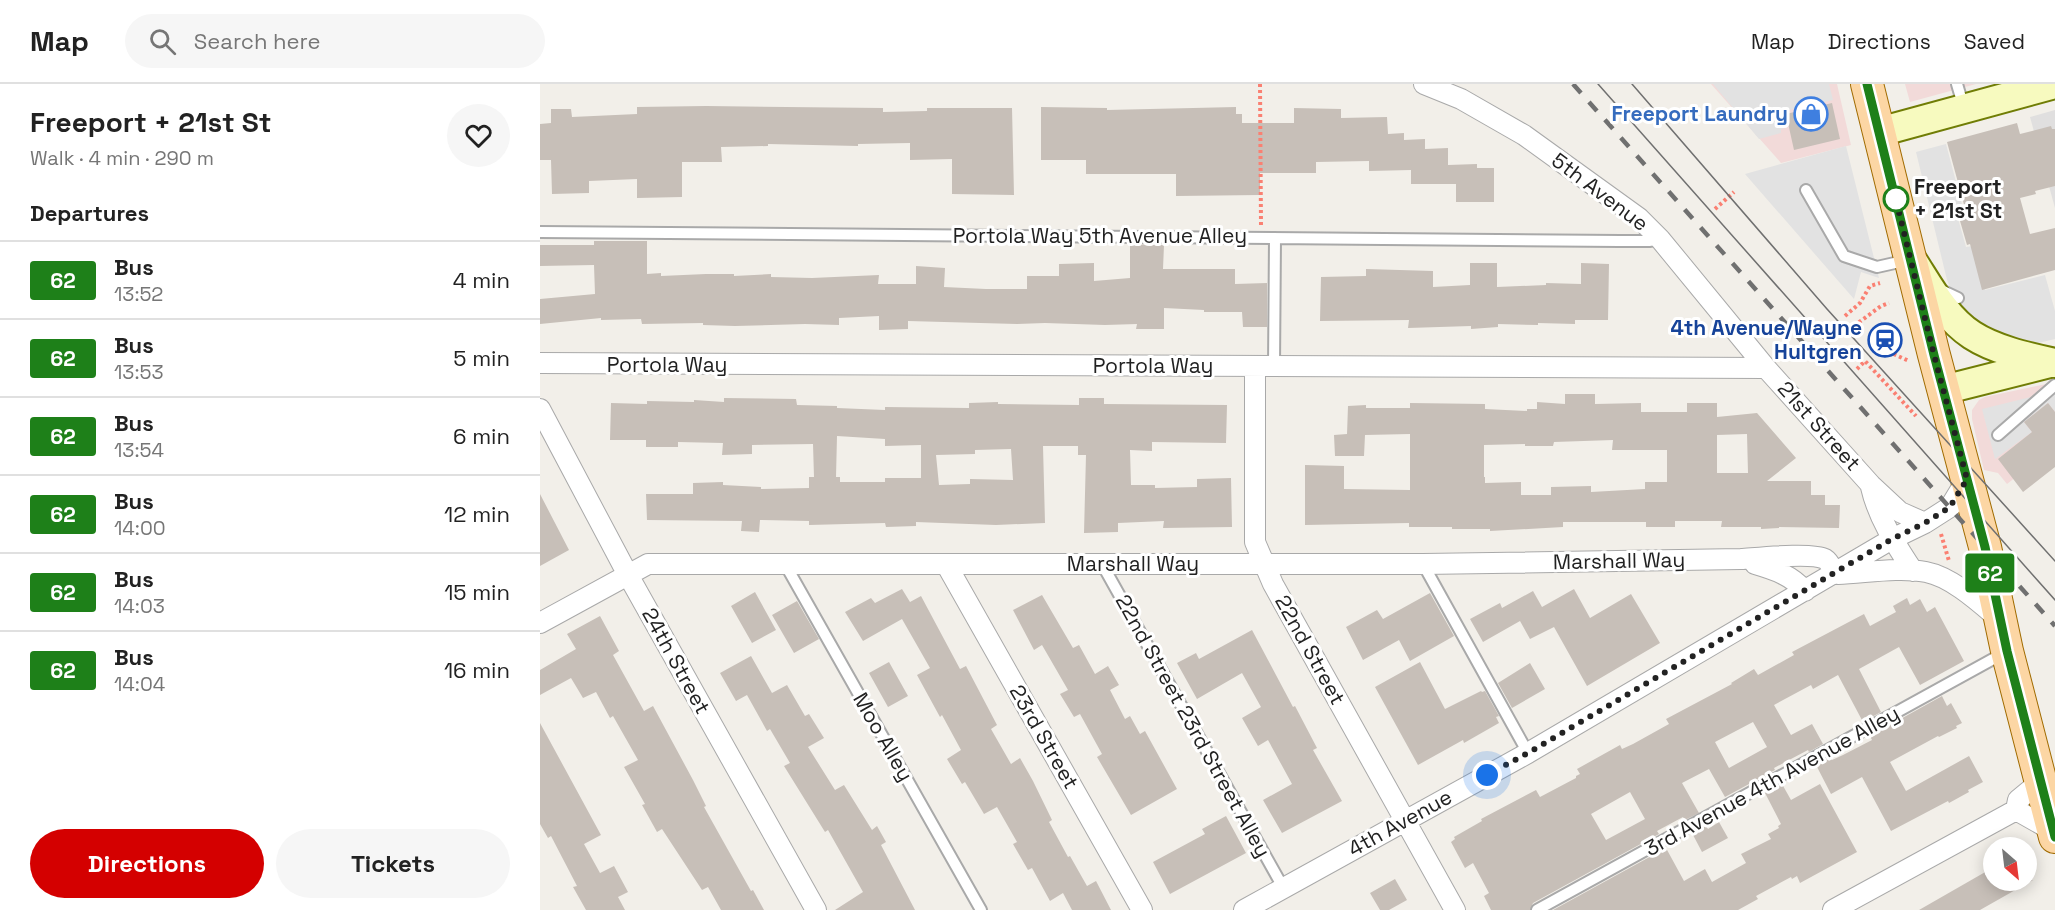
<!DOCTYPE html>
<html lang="en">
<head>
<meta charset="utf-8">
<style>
  :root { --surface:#fff; --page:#f6f6f6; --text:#222; --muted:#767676; --line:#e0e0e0; --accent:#d40000 }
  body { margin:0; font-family:"Space Grotesk",sans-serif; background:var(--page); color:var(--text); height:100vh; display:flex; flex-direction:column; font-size:22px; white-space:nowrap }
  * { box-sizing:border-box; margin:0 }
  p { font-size:20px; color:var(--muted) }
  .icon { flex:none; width:33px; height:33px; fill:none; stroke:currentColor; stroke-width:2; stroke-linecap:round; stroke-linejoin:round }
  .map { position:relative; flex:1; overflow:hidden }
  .sheet { display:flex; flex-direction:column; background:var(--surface); width:540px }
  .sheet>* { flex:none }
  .badge { padding:0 12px; border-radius:4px; font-size:21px; line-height:39px }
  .needle { width:39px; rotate:152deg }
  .controls { position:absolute; left:1443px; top:753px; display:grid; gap:12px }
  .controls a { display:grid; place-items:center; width:54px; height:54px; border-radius:50%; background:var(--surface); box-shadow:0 3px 15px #0003; font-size:30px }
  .you { position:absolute; width:30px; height:30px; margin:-15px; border:4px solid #fff; border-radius:50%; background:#1a73e8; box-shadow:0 0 0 9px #1a73e833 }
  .map>.badge { position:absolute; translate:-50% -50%; box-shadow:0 0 0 3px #fff }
  h2 { padding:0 30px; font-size:22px; line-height:54px }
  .round { display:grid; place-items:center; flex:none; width:63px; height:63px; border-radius:32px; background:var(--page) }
  .summary { display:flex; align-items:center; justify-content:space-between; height:102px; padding:0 30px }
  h1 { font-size:28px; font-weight:700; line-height:45px }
  .primary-button { display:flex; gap:12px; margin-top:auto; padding:12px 30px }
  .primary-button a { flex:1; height:69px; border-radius:36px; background:var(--accent); color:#fff; font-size:24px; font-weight:700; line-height:69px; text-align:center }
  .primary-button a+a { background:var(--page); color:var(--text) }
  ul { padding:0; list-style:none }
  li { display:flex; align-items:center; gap:18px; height:78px; padding:0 30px; border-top:2px solid var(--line) }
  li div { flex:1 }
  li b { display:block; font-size:22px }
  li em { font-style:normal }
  li .badge { min-width:66px; font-weight:700; text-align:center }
  header { display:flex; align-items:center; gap:36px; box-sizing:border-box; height:84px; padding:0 30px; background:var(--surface); border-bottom:2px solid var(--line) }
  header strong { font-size:28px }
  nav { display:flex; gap:33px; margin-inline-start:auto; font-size:21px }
  .search { width:420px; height:54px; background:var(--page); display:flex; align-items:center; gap:15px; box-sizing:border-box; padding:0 21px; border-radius:33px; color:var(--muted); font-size:22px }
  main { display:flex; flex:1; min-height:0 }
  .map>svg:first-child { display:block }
  .residential { fill:#e0dfdf }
  .commercial { fill:#f2dad9 }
  .parking { fill:#e2e2e2 }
  .building { fill:#c7bfb8; fill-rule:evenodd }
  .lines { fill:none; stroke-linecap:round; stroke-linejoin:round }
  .lane-casing { stroke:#a9a9a9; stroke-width:14 }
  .street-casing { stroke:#a9a9a9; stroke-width:22 }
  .secondary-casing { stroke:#707d05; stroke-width:32 }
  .primary-casing { stroke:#a06b00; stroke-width:34 }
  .path { stroke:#fa8072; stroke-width:4; stroke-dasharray:3 3; stroke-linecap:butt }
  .lane { stroke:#fff; stroke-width:10 }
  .street { stroke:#fff; stroke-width:20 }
  .secondary { stroke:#f7fabf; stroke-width:28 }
  .primary { stroke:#fcd6a4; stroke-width:32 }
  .tram { stroke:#707070; stroke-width:1.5 }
  .rail { stroke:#707070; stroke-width:4.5; stroke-dasharray:12 12; stroke-linecap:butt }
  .line-casing { stroke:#fff; stroke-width:14 }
  .line { stroke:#1e8019; stroke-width:9 }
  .walk { stroke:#222; stroke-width:6; stroke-dasharray:0 10.8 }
  .stop-dot { fill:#fff; stroke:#1e8019; stroke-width:3 }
  .labels { text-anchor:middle; stroke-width:6; stroke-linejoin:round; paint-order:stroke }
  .shop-label { font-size:21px; font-weight:bold; fill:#366cbe; stroke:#fff; text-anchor:end }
  .stop-label { font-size:21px; font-weight:bold; fill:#222; stroke:#fff; text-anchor:start }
  .street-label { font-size:21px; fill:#222; stroke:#fff }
  .transit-label { font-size:21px; font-weight:bold; fill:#164399; stroke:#fff; text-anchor:end }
</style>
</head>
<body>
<header>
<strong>Map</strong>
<div class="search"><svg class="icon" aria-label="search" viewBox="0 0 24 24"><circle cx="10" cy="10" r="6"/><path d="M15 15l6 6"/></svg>Search here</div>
<nav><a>Map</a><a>Directions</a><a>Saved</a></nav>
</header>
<main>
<section class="sheet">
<div class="summary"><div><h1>Freeport + 21st St</h1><p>Walk · 4 min · 290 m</p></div><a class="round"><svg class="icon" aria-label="heart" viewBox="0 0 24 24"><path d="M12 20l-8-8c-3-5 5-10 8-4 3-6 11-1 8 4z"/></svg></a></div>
<h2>Departures</h2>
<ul>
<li><span class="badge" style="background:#1e8019;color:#fff">62</span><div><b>Bus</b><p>13:52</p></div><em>4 min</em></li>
<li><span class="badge" style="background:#1e8019;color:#fff">62</span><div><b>Bus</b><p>13:53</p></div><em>5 min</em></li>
<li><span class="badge" style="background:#1e8019;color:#fff">62</span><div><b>Bus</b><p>13:54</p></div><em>6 min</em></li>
<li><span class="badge" style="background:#1e8019;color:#fff">62</span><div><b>Bus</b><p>14:00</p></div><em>12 min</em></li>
<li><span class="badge" style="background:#1e8019;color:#fff">62</span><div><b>Bus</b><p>14:03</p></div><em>15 min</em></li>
<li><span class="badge" style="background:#1e8019;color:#fff">62</span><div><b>Bus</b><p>14:04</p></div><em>16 min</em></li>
</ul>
<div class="primary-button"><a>Directions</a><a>Tickets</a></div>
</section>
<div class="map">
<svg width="1515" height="826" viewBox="0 0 1515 826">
  <rect width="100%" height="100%" fill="#f2efe9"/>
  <path class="residential" d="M 1515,26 L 1515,124 L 1490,33 Z"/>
  <path class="commercial" d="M 1171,0 L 1297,0 L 1311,61 L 1241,79 Z
    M 1365,0 L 1436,0 L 1370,18 Z
    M 1511,299 L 1515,299 L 1515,362 L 1467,400 L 1458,389 L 1444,386 L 1432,335 L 1432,326 L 1439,316 L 1445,313 Z"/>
  <path class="parking" d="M 1173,0 L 1289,0 L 1293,16 L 1245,27 L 1248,43 L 1241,45 L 1241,49 L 1219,55 Z
    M 1406,60 L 1424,128 L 1417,131 L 1426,163 L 1433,162 L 1445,206 L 1505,191 L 1515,227 L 1515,255 L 1498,259 L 1474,256 L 1441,240 L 1417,220 L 1407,196 L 1376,68 Z
    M 1306,62 L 1339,194 L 1321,188 L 1314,215 L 1205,90 Z
    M 1515,307 L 1515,328 L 1508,319 L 1484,338 L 1492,348 L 1455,375 L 1442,325 Z"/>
  <path class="building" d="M 1292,19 L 1300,55 L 1254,66 L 1246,30 Z
    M 166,22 L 343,24 L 343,28 L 387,27 L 387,24 L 472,24 L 474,111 L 412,110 L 412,75 L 370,76 L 370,59 L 318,60 L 318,62 L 228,60 L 228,62 L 181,63 L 182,78 L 142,78 L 142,113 L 97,114 L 97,95 L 49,97 L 49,109 L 12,110 L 11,76 L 0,76 L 0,40 L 11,39 L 11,25 L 31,25 L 32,33 L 97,30 L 97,23 Z
    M 501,23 L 567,24 L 567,26 L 696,23 L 696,30 L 702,30 L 702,39 L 754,39 L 754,24 L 801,25 L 801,34 L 847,33 L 848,50 L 864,49 L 864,56 L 885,55 L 885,65 L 908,64 L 908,81 L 937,80 L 937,84 L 954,84 L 954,118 L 916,118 L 916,100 L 871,100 L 871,86 L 829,87 L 829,77 L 776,78 L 776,89 L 720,89 L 720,111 L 636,112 L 636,90 L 546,90 L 546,76 L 501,76 Z
    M 1477,39 L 1480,50 L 1511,42 L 1512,45 L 1515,45 L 1515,102 L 1495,107 L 1496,110 L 1480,114 L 1490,150 L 1515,144 L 1515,186 L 1442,206 L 1430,160 L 1427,161 L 1418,130 L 1426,128 L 1407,58 Z
    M 54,157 L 107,157 L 107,190 L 121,189 L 121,192 L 166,190 L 194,190 L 194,192 L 231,190 L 231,193 L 272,194 L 339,191 L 338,200 L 376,200 L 376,182 L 405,184 L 404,203 L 446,205 L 487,205 L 487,192 L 519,192 L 519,180 L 554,179 L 554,197 L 590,194 L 590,160 L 624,161 L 623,185 L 695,185 L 695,200 L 727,199 L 727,243 L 703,243 L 702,228 L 664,228 L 664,226 L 624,224 L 624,245 L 596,245 L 597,240 L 565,241 L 505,239 L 477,240 L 368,237 L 368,245 L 339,246 L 339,232 L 299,234 L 299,241 L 265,240 L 195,242 L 163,241 L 163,239 L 102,240 L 101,235 L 61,236 L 61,234 L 0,240 L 0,215 L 55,210 L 54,181 L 0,182 L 0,161 L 54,161 Z
    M 930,179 L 957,179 L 957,203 L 1006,201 L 1006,199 L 1041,200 L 1041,179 L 1069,180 L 1068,236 L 1035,236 L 1035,240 L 998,239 L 998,241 L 958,240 L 958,243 L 931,245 L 931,242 L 868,244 L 869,236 L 780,237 L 781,193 L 826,192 L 826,185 L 893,187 L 893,203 L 930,201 Z
    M 1025,310 L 1055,310 L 1055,320 L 1101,319 L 1101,328 L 1147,328 L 1147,319 L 1177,319 L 1177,333 L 1217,329 L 1256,374 L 1227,397 L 1271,397 L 1271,411 L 1285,411 L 1285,421 L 1300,421 L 1299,444 L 1239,443 L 1239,444 L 1221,445 L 1221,443 L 1181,443 L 1182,437 L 1135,437 L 1135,443 L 1106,443 L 1106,438 L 1023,438 L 1023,443 L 950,447 L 950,445 L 912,445 L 912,443 L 869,443 L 869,439 L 765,441 L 765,381 L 804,382 L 804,405 L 870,406 L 870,350 L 825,351 L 824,372 L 795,372 L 794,351 L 807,350 L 808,322 L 826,321 L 826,324 L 870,324 L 870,319 L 945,320 L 945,325 L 987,327 L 987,325 L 997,325 L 997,318 L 1025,320 ZM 1207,350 L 1208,389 L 1177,389 L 1177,351 ZM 1073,356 L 1072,366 L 1127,366 L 1127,398 L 1105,398 L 1105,405 L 1051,408 L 1051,402 L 1011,403 L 1011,411 L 981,411 L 981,398 L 945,399 L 945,393 L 944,393 L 944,361 L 985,360 L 985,362 L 1013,362 L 1014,358 Z
    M 184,314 L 256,315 L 257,321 L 297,322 L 297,324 L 345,326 L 345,323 L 429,324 L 429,319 L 458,318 L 458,320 L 539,321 L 539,314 L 564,314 L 564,320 L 687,321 L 686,359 L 612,358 L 612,367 L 590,366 L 591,401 L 615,401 L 615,404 L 657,403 L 657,395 L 691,394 L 692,443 L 623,444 L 624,437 L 578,439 L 578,448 L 544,449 L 546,371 L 538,371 L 538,362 L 503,362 L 505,439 L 456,441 L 376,438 L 376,442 L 346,443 L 345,439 L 269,441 L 269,437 L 220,436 L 219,448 L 201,447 L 202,437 L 107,436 L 106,410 L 153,410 L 153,399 L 183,398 L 183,401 L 221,403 L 221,405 L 269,404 L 269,393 L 274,393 L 273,360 L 212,361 L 212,370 L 182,371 L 183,359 L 138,358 L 138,363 L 106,363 L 106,356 L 70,356 L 71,319 L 107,320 L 107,317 L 154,318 L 154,316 L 184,318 ZM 297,352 L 345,355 L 345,362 L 381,361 L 381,394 L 345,394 L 345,398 L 300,398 L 300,393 L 296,393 ZM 471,365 L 473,396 L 430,395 L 430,400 L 399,401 L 396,371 L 435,370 L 435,366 Z
    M 1508,319 L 1515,328 L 1515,383 L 1483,408 L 1458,375 L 1492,348 L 1484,338 Z
    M 0,410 L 29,466 L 0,482 Z
    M 362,505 L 370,518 L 381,512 L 420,585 L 426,582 L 457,641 L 451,645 L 471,680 L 480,674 L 493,697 L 512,736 L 509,738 L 528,773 L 530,772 L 547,802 L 556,797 L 571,826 L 532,826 L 523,809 L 510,817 L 492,784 L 488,786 L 473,760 L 477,758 L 457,723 L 444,730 L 425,698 L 422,700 L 407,675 L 421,666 L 402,631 L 400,633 L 377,591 L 390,584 L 362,535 L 323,557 L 305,528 L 331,514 L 335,519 Z
    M 1034,505 L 1050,534 L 1091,510 L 1120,559 L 1047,602 L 1014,543 L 990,555 L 980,537 L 943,558 L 930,535 L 960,519 L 962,524 L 993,507 L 1002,523 Z
    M 215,508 L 236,546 L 212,559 L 191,522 Z
    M 890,509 L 914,552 L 870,577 L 859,556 L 823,576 L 806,543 L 837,526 L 843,535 Z
    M 502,511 L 533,564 L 539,561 L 555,590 L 568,582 L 579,601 L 570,606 L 585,635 L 590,632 L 600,650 L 605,647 L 637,705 L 591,731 L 557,673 L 562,670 L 540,630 L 534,633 L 520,610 L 528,606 L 502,561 L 494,566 L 473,526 Z
    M 1367,514 L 1370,521 L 1380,515 L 1387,528 L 1395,523 L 1424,577 L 1380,601 L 1359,563 L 1319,585 L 1341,628 L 1323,638 L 1298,591 L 1273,605 L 1271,601 L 1234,621 L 1251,651 L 1272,640 L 1283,660 L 1269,668 L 1268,666 L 1234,684 L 1235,686 L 1185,713 L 1169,685 L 1142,699 L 1159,729 L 1145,736 L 1143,733 L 1117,747 L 1119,750 L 993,819 L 990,826 L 951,826 L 944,812 L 949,809 L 933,779 L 925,784 L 911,758 L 915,755 L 914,753 L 942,737 L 941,735 L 996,706 L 1000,713 L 1036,694 L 1036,692 L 1040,690 L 1037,685 L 1080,661 L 1082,665 L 1093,660 L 1129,640 L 1126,635 L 1192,600 L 1191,599 L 1214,585 L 1218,591 L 1254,571 L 1252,568 L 1324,530 L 1330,542 L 1356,528 L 1353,522 ZM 1213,638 L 1227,663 L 1189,684 L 1175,658 ZM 1090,708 L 1105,735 L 1066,756 L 1051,730 Z
    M 257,517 L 279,555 L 254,569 L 232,531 Z
    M 60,532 L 79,567 L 73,571 L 104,627 L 113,622 L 153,696 L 166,722 L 164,723 L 211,807 L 213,806 L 224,826 L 181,826 L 168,803 L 162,806 L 122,745 L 117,748 L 102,721 L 105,720 L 84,683 L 98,676 L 73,632 L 70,634 L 56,608 L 43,614 L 31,594 L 0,611 L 0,586 L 36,565 L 27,550 Z
    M 712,546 L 753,623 L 755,622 L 777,664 L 773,666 L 802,717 L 742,749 L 723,716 L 752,700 L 728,656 L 718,662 L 702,634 L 721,623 L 702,589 L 657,615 L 637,579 L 656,569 L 659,575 Z
    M 211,572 L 232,609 L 247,601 L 265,632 L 269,630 L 284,654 L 268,663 L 295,706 L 304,701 L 332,746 L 337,742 L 346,758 L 341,761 L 375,826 L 295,826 L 323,808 L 288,746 L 285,748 L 244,682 L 250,679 L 230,645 L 227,647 L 207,611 L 196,617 L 180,589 Z
    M 349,578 L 368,612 L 348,623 L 329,589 Z
    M 880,578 L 905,625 L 941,607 L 942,608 L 945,607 L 959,632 L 956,633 L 959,639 L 924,659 L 923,656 L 878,681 L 835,603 Z
    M 990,579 L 1005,605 L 972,624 L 958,599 Z
    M 1402,612 L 1407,622 L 1411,619 L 1422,639 L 1416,642 L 1417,644 L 1399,653 L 1398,652 L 1350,678 L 1366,707 L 1429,672 L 1443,698 L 1428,706 L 1429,708 L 1409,719 L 1408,717 L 1351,747 L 1322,693 L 1291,710 L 1276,681 L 1290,673 L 1292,676 L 1303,671 L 1332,656 L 1330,652 Z
    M 0,639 L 61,751 L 44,760 L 60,789 L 74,782 L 88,808 L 78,813 L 85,826 L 46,826 L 33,803 L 37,802 L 11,752 L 8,754 L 0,740 Z
    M 1242,700 L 1251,716 L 1280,700 L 1317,768 L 1260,799 L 1257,792 L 1252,795 L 1251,793 L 1216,812 L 1218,815 L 1198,826 L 1013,826 L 1126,764 L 1144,797 L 1165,785 L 1172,798 L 1206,779 L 1201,770 L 1231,755 L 1228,750 L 1239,744 L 1238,742 L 1241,740 L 1225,709 Z
    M 686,732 L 706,769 L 630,810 L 613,778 L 665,750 L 662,745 Z
    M 1179,738 L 1188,754 L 1162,768 L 1152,749 L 1166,742 L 1168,745 Z
    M 1454,783 L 1454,796 L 1493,796 L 1440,826 L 1379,826 Z
    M 855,795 L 867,816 L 849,826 L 840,826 L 830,809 Z"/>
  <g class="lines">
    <defs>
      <path id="lane" d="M 1417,0 L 1424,24
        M 1266,106 L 1304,172 L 1337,183 L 1368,176
        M 0,148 L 1080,157 L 1109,157 L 1120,155
        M 1399,205 L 1418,214
        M 734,283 L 735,154
        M 1458,351 L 1515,301
        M 245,480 L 441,826
        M 562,480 L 744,805
        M 883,480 L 988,669
        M 997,826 L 1464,569"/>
      <path id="street" d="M 884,0 L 921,15 L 984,51 L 1099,134 L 1120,155 L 1226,284 L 1331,401 L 1360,428 L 1385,439
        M 0,279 L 1226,284
        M 715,282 L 715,458 L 733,500 L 915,826
        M 0,325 L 88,491 L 276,826
        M 1331,403 C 1338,434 1356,461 1373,487
        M 406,480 L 602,826
        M 1215,480 C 1235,486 1251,491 1265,507
        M 1298,490 C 1326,489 1358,483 1386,488 C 1412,493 1440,519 1460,536
        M 0,539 L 108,480 L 883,480 L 1201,475 C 1217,474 1272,468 1285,475 C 1290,478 1292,485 1295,490
        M 1476,726 L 1513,747
        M 1476,726 L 1478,716 L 1501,697
        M 704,826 L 988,669 L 1352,455 L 1385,439 L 1410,423 L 1427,395
        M 1293,826 L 1476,726"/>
      <path id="secondary" d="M 1339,48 L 1515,0
        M 1374,179 C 1390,204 1406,234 1432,251 C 1455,266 1488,273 1515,279
        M 1403,306 L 1510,279"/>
      <path id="primary" d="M 1327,0 L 1394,271 L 1445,463 L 1467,567 L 1515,753"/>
    </defs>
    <use href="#lane" class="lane-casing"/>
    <use href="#street" class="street-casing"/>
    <use href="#secondary" class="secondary-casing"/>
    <use href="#primary" class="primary-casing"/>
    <path class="path" d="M 720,0 L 721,141
      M 1175,125 L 1194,108
      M 1305,232 L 1320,219 L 1330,202 L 1340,199
      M 1314,242 L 1341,222 L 1349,219
      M 1336,267 L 1349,268 L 1369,277
      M 1317,285 L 1325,277 L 1376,332
      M 1401,450 L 1409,477"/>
    <use href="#lane" class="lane"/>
    <use href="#street" class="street"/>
    <use href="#secondary" class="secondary"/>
    <use href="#primary" class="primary"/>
    <path class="tram" d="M 1058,0 L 1515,516
      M 1092,0 L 1287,225 L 1515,477"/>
    <path class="rail" d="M 1033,0 L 1515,542"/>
  </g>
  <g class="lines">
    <defs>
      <path id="line" d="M 1327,0 L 1394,271 L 1445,463 L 1467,567 L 1515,753"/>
    </defs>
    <use href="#line" class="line-casing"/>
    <use href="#line" class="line"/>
    <path class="walk" d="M 947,691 L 988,669 L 1352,455 L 1385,439 L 1410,423 L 1427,395 L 1394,271 L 1355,112 L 1356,115"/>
  </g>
  <defs>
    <symbol id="shop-ring" viewBox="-11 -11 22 22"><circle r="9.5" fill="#fff" stroke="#3f7fe0" stroke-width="1.5"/><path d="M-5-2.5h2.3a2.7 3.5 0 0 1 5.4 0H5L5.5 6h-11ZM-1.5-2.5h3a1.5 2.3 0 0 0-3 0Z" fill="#3f7fe0"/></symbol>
    <symbol id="station-ring" viewBox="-11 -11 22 22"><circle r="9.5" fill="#fff" stroke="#1a4fb4" stroke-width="1.5"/><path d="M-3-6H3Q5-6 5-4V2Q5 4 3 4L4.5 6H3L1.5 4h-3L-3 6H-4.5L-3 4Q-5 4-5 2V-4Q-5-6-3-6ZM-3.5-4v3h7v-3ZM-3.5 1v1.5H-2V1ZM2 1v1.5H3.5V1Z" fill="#1a4fb4"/></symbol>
  </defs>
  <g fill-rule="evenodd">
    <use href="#shop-ring" x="1252" y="11" width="38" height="38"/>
    <use href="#station-ring" x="1326" y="237" width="38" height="38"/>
  </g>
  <circle class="stop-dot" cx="1356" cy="115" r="12"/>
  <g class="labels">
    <g class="shop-label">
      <text x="1248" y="37">Freeport Laundry</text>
    </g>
    <g class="stop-label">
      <text x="1374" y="110">Freeport<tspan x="1374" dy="24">+ 21st St</tspan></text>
    </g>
    <g class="street-label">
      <text transform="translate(1060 108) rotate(37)" y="7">5th Avenue</text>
      <text x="560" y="159">Portola Way 5th Avenue Alley</text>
      <text x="127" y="288">Portola Way</text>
      <text x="613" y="289">Portola Way</text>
      <text transform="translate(1279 342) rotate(48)" y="7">21st Street</text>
      <text transform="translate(1079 477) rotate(-1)" y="7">Marshall Way</text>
      <text x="593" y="487">Marshall Way</text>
      <text transform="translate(770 566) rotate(61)" y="7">22nd Street</text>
      <text transform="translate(136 577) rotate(61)" y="7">24th Street</text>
      <text transform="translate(653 642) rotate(61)" y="7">22nd Street 23rd Street Alley</text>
      <text transform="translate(343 653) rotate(60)" y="7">Moo Alley</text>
      <text transform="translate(504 653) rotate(60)" y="7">23rd Street</text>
      <text transform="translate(1232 697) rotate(-29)" y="7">3rd Avenue 4th Avenue Alley</text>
      <text transform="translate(860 739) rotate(-29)" y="7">4th Avenue</text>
    </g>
    <g class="transit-label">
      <text x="1322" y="251">4th Avenue/Wayne<tspan x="1322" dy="24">Hultgren</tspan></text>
    </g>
  </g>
</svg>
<div class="controls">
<a><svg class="needle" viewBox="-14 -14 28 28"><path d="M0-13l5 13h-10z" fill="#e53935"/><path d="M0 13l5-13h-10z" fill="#767676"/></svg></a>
</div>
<div class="you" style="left:947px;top:691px"></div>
<b class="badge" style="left:1450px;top:489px;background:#1e8019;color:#fff">62</b>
</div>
</main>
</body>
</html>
